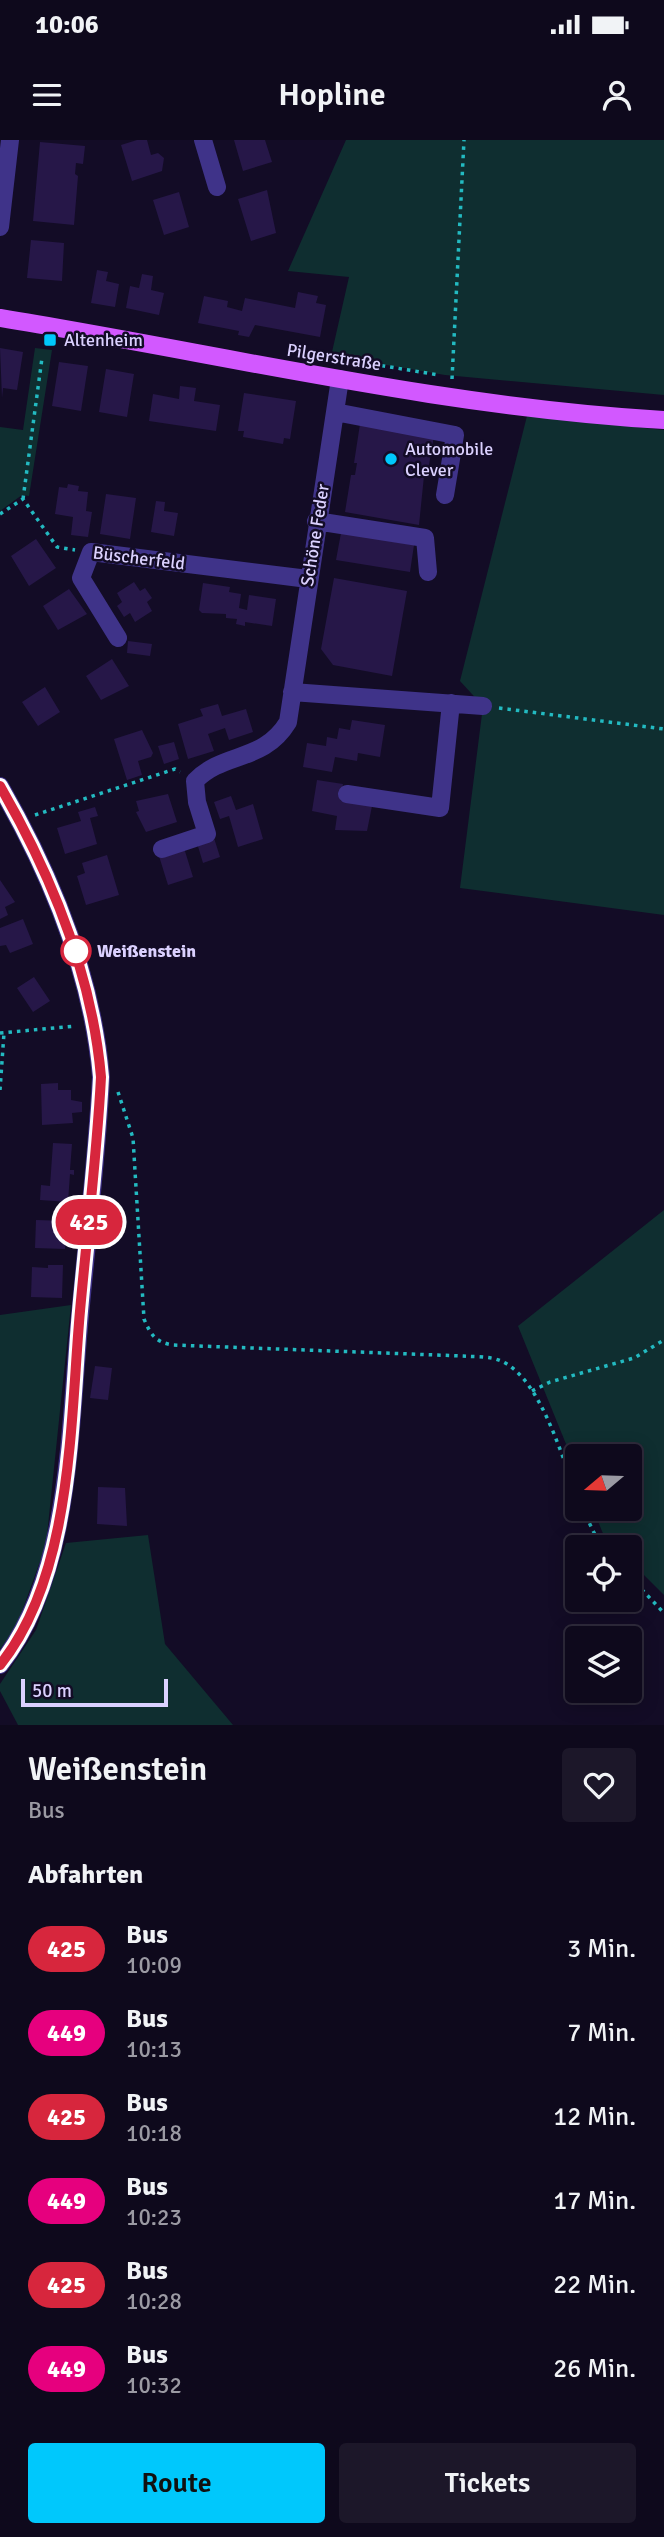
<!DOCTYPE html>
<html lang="de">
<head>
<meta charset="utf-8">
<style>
  :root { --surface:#0e091c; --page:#1c1729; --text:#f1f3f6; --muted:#9b9aa3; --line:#2e2a3b; --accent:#00c8fc }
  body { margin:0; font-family:Signika,sans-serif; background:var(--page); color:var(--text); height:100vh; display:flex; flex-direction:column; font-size:26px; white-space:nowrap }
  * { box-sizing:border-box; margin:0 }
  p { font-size:23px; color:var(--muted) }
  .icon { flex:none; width:38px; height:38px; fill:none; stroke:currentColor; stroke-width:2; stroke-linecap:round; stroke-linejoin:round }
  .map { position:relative; height:1585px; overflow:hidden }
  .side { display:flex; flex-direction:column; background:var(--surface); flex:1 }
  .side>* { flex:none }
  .badge { padding:0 14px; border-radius:23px; font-size:24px; line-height:46px }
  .needle { width:46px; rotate:251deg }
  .buttons { position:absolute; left:565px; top:1304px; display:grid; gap:14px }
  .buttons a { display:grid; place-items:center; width:77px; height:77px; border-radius:7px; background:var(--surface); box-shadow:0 4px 18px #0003,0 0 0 2px var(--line); font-size:35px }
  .scale { position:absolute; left:21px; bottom:18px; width:147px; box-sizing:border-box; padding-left:7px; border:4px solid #dbd1ff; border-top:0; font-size:19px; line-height:24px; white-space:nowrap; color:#dbd1ff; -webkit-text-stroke:5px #130c26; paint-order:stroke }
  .map>.badge { position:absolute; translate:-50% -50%; box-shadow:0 0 0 4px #fff }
  h2 { padding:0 28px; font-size:26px; line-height:63px }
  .round { display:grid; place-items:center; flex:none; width:74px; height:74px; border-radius:7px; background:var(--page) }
  .headline { display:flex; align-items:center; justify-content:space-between; height:119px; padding:0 28px }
  h1 { font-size:33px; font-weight:600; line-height:52px }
  .button { display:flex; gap:14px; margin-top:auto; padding:14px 28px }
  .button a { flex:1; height:80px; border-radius:7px; background:var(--accent); color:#111; font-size:28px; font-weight:600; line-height:80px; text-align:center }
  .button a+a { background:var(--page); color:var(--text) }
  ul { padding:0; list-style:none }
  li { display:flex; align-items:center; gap:21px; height:84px; padding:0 28px }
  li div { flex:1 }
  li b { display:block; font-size:26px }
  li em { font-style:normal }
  li .badge { min-width:77px; font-weight:700; text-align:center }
  .status { display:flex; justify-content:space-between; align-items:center; height:49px; padding:0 35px; background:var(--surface); direction:ltr }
  .status svg { height:19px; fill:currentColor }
  header { display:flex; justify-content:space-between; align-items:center; height:91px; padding:0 28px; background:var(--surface); font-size:32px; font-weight:600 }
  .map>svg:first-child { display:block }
  .green { fill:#0f2e30 }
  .building { fill:#261748 }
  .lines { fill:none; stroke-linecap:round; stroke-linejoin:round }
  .path { stroke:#23bac1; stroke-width:3.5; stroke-dasharray:3.5 5; stroke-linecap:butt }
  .minor { stroke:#3f3389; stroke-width:18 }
  .major { stroke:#d258ff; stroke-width:18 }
  .line-casing { stroke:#fff; stroke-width:16 }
  .line { stroke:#d7263d; stroke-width:10 }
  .poi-dot { fill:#00c8fc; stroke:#130c26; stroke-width:2.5 }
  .stop-dot { fill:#fff; stroke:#d7263d; stroke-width:3.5 }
  .labels { text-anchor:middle; stroke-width:5; stroke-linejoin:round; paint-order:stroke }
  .poi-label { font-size:18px; fill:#dbd1ff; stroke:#130c26; text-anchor:start }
  .street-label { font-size:18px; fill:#dbd1ff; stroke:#130c26 }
  .stop-label { font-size:18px; font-weight:bold; fill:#dbd1ff; stroke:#130c26; text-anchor:start }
</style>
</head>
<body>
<div class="status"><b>10:06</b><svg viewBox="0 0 49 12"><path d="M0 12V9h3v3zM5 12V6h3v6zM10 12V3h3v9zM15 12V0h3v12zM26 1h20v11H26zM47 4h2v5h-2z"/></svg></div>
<header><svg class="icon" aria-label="menu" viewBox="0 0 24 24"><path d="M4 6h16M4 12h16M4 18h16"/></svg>Hopline<svg class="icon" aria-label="person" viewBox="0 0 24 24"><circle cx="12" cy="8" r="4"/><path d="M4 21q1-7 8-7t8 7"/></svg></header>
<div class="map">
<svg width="664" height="1585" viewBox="0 0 664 1585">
  <rect width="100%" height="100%" fill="#130c26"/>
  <path class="green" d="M 346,0 L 664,0 L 664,255 L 445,235 L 334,216 L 332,212 L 349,137 L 288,131 Z
    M 35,208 L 52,210 L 29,356 L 22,355 L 0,371 L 0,287 L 23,290 Z
    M 527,276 L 664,290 L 664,775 L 460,748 L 483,566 L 460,541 Z
    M 664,1070 L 664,1455 L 630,1421 L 630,1407 L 616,1407 L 604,1396 L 593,1369 L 630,1368 L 630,1316 L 578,1316 L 577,1331 L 518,1186 Z
    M 71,1165 L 46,1405 L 16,1488 L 0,1509 L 0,1175 Z
    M 148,1395 L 165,1504 L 233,1585 L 18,1585 L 0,1551 L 0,1544 L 36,1490 L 66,1403 Z"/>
  <path class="building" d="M 137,0 L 147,0 L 151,15 L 158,13 L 164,18 L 162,31 L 132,41 L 121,5 Z
    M 234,0 L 265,0 L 272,22 L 243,31 Z
    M 40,2 L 85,6 L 83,24 L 76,23 L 75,34 L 78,36 L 74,85 L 33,81 Z
    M 267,50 L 276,93 L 251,101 L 238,59 Z
    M 179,52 L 189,87 L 164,95 L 153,60 Z
    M 31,100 L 64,103 L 62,141 L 27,138 Z
    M 97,130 L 108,132 L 106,141 L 119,144 L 115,167 L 91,163 Z
    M 142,134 L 153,136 L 151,150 L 164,153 L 159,175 L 126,168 L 130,146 L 139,148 Z
    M 298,152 L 318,156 L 316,163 L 326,165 L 320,197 L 255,185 L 249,197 L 238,195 L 239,191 L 198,183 L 204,156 L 228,161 L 227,167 L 242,171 L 245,158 L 295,168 Z
    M 0,208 L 23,212 L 17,250 L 3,248 L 2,258 Z
    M 59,222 L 88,226 L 81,271 L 52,266 Z
    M 106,229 L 134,234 L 127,277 L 99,272 Z
    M 180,246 L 196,248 L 194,261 L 220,265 L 216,291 L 149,281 L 153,254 L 179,259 Z
    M 244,253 L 296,261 L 290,299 L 284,298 L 283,304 L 243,297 L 244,291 L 238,291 Z
    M 360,284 L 434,296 L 427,336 L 424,336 L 419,385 L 345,372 L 351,335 L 355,335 L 357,323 L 354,323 Z
    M 68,344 L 79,346 L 78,351 L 88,352 L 86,371 L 92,372 L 88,397 L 71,395 L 73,377 L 55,374 L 59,347 L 67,348 Z
    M 106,354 L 136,358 L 130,399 L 100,394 Z
    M 156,361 L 165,362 L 164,371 L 178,373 L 174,396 L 151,392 Z
    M 341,393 L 414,405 L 410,432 L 336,420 Z
    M 36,399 L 56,428 L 29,446 L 11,416 Z
    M 334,438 L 407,451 L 392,536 L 333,525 L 321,509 Z
    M 134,442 L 140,451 L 145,448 L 152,458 L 147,462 L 152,471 L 135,482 L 130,473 L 124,477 L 117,466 L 122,462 L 117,453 Z
    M 203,443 L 230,447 L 229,452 L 241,454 L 239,468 L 247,470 L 249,455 L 276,459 L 272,486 L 245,482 L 245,486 L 236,484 L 237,479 L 226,478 L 226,474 L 202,473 L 199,470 Z
    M 69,449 L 87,474 L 58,490 L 43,466 Z
    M 128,501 L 152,504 L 150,516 L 127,513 Z
    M 112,519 L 129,546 L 101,560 L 86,536 Z
    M 45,547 L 60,572 L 38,586 L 22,562 Z
    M 218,564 L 222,576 L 246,569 L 253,592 L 229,600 L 225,588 L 208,594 L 214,611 L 188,619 L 178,584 L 203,576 L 200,569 Z
    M 352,580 L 385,585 L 380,617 L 358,613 L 357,621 L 335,617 L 332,632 L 303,627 L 307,603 L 326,606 L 327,597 L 337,599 L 339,588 L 350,590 Z
    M 142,590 L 153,613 L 151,617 L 138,621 L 142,635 L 127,640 L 114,599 Z
    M 174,602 L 179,619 L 164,624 L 158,606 Z
    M 317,640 L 343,644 L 340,660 L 372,666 L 367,691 L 335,690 L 337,676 L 312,671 Z
    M 168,654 L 177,682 L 146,692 L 136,672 L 139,671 L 136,661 Z
    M 231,656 L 236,670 L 253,664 L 263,699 L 238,707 L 229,676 L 220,679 L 214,662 Z
    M 95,667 L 98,676 L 90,678 L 97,704 L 65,714 L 57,688 L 81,681 L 78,672 Z
    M 214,698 L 220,717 L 203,723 L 197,703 Z
    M 184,708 L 193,737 L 168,745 L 159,716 Z
    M 107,715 L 119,755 L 86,765 L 77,736 L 85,733 L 82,723 Z
    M 0,740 L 15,762 L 5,767 L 8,775 L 0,779 Z
    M 23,779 L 33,804 L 10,813 L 6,805 L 0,806 L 0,788 Z
    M 34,837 L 50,861 L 33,872 L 17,848 Z
    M 58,943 L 58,950 L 71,950 L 71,960 L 82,962 L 82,972 L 72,973 L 73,983 L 42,985 L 41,944 Z
    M 53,1003 L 72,1004 L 70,1030 L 74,1030 L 74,1035 L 70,1034 L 68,1062 L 40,1060 L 41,1045 L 50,1046 Z
    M 36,1080 L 66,1081 L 65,1109 L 35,1108 Z
    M 48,1125 L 63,1125 L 62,1158 L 31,1157 L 32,1127 L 48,1128 Z
    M 95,1226 L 112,1228 L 108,1260 L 90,1258 Z
    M 98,1347 L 125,1348 L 127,1386 L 97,1384 Z"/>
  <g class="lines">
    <path class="path" d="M 323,216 L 439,235
      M 452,239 L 464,0
      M 23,359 L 42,218
      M 0,374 L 23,359 L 57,407 L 75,410
      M 499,568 L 664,589
      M 35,675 L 175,629 L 180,632
      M 0,893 L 76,886
      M 0,950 L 4,893
      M 118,952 L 133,998 L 144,1179 C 151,1195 155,1202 173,1205 L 463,1216 C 475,1217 490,1216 501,1221 C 541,1238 562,1319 578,1357
      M 532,1251 L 550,1242 L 634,1218 L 664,1200
      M 582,1368 L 601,1407
      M 630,1437 L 664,1473"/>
    <path class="minor" d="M 203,0 L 217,47
      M 0,87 L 10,0
      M 335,272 L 455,295 L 445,355
      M 316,381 L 425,398 L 428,432
      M 118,498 L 81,438 L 91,412 L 308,439
      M 292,552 L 483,566
      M 0,646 C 52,736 92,833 101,937 C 97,1017 87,1097 80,1176 C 69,1287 72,1434 0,1525
      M 347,654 L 440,668 L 451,563
      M 162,709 L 207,694 L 197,662 L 195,641 C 224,611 263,623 288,582 L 340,239"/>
    <path class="major" d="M 0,178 C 221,214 440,267 664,280"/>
  </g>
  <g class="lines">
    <defs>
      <path id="line" d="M 0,646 C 52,736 92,833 101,937 C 97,1015 87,1093 80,1171 C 70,1282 73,1434 0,1525"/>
    </defs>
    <use href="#line" class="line-casing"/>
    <use href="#line" class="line"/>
  </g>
  <g class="poi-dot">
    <rect x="43" y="193" width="14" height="14" rx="3.5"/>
    <circle cx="391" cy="319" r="7"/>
  </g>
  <circle class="stop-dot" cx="76" cy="811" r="14"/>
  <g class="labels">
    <g class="poi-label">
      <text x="64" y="206">Altenheim</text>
      <text x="405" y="315">Automobile<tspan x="405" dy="21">Clever</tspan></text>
    </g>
    <g class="street-label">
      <text transform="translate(334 217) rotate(9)" y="6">Pilgerstraße</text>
      <text transform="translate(315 395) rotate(-81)" y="6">Schöne Feder</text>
      <text transform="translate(139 418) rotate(7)" y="6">Büscherfeld</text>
    </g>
    <g class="stop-label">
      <text x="97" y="817">Weißenstein</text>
    </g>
  </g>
</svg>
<div class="buttons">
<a><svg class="needle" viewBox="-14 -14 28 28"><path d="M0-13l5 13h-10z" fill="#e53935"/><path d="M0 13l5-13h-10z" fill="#9b9aa3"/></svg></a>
<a><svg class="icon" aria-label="locate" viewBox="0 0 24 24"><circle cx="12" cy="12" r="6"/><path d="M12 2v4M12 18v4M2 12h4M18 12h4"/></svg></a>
<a><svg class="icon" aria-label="layers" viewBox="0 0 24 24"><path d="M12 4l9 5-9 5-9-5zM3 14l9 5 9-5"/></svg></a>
</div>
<div class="scale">50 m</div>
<b class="badge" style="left:89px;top:1082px;background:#d7263d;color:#fff">425</b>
</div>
<section class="side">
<div class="headline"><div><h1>Weißenstein</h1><p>Bus</p></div><a class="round"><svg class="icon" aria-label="heart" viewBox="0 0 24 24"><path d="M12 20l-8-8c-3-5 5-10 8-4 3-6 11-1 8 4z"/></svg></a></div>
<h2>Abfahrten</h2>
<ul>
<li><span class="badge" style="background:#d7263d;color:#fff">425</span><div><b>Bus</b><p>10:09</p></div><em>3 Min.</em></li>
<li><span class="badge" style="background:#e6007e;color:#fff">449</span><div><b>Bus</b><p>10:13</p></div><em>7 Min.</em></li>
<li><span class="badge" style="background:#d7263d;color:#fff">425</span><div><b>Bus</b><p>10:18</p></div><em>12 Min.</em></li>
<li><span class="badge" style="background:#e6007e;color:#fff">449</span><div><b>Bus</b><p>10:23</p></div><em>17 Min.</em></li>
<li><span class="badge" style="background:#d7263d;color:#fff">425</span><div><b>Bus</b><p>10:28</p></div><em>22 Min.</em></li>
<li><span class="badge" style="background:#e6007e;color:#fff">449</span><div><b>Bus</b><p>10:32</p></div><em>26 Min.</em></li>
</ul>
<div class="button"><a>Route</a><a>Tickets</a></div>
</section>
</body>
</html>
